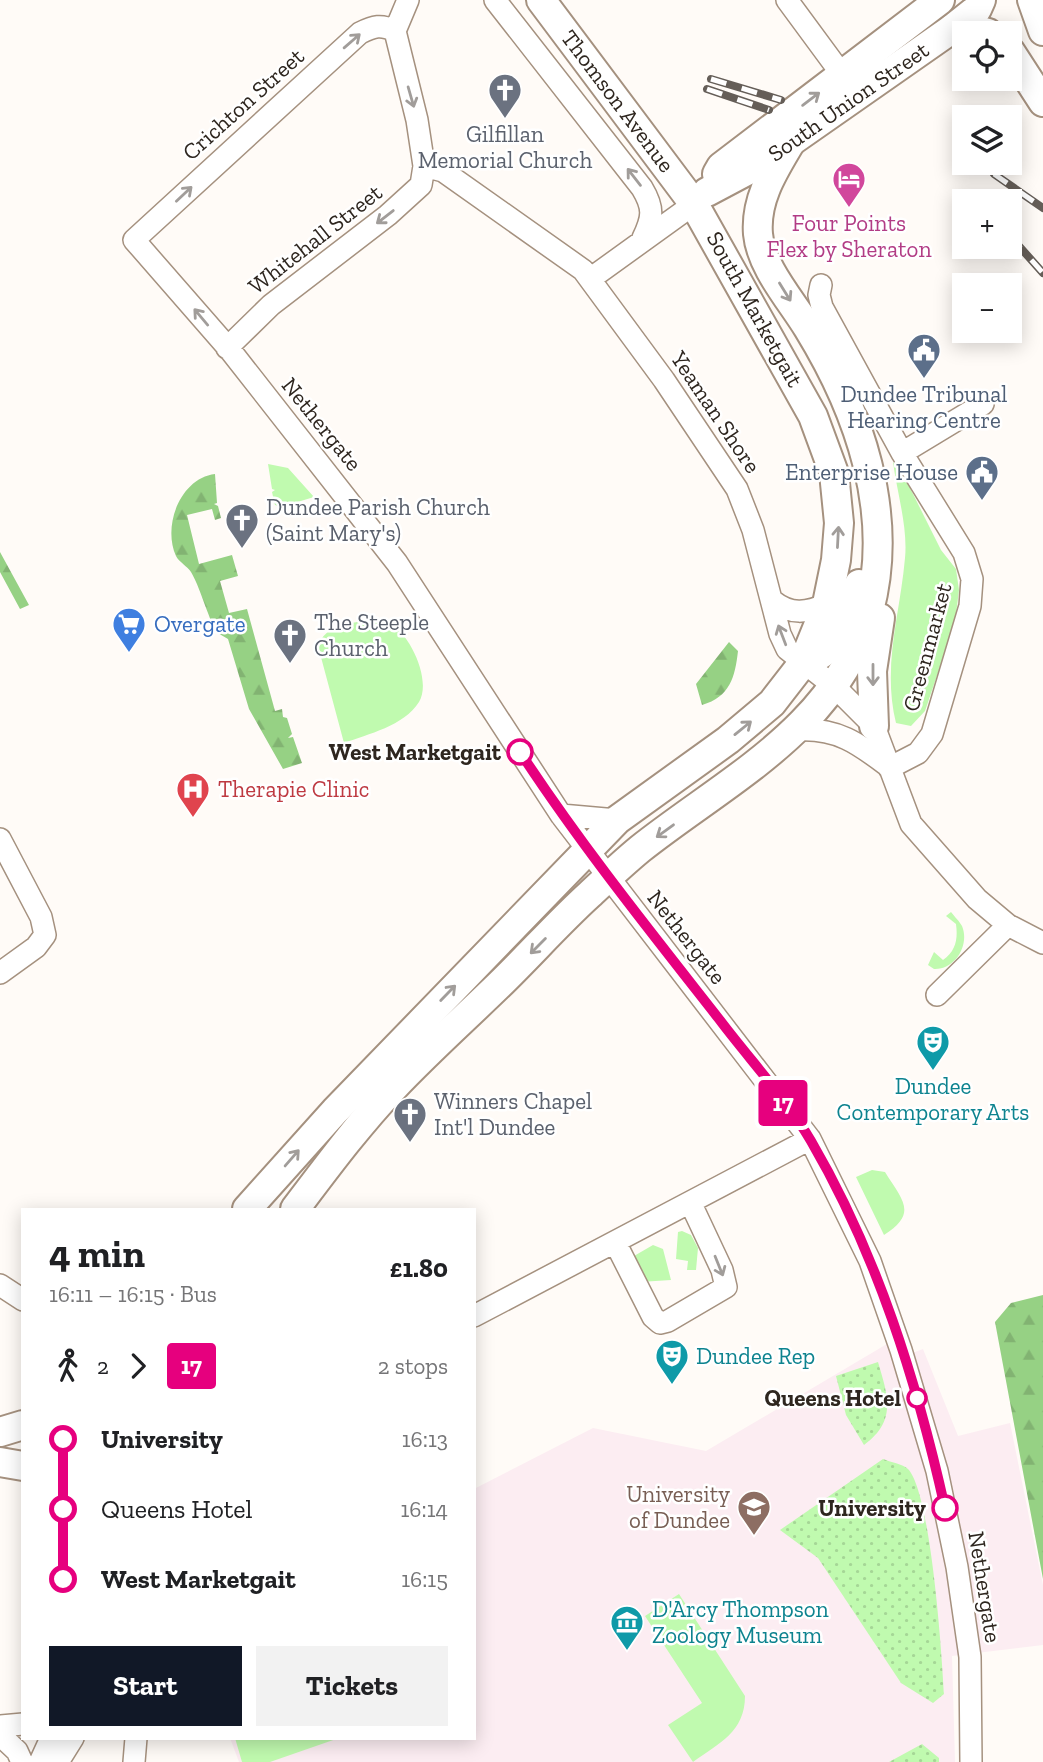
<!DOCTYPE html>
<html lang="en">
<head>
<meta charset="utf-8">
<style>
  :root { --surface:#fff; --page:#f2f2f2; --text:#202124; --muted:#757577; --accent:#111827 }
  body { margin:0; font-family:"Zilla Slab",serif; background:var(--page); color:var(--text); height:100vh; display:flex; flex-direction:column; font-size:26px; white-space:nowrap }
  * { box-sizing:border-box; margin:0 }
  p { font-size:23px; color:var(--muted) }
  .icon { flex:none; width:38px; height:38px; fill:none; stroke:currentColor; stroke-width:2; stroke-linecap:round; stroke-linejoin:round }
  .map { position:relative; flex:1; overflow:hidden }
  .details { position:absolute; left:21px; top:1208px; width:455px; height:532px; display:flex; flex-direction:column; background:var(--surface); border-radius:0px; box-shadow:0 4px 18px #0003 }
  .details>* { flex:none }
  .badge { padding:0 14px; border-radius:5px; font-size:24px; line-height:46px }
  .buttons { position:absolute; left:952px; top:21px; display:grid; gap:14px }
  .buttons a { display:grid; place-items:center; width:70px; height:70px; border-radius:0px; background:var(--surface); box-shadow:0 4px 18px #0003; font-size:35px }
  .map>.badge { position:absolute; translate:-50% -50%; box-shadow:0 0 0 4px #fff }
  .legs { display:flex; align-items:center; gap:10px; height:77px; padding:0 28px; font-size:23px }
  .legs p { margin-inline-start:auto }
  .summary { display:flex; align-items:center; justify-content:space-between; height:119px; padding:0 28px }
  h1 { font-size:38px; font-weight:700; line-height:52px }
  .cta { display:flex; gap:14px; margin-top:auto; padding:14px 28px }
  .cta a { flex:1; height:80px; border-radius:0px; background:var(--accent); color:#fff; font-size:28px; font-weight:700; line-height:80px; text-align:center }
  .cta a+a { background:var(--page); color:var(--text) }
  ul { padding:0 28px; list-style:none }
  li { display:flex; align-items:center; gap:24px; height:70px; font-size:26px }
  li i { display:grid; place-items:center; width:10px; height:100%; margin:0 9px; background:currentColor }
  li i::after { content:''; width:18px; height:18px; margin:-9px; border:5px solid; border-radius:50%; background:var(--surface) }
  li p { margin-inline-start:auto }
  li:first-child i { background:linear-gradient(#0000 50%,currentColor 0) }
  li:last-child i { background:linear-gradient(currentColor 50%,#0000 0) }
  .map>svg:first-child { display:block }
  .education { fill:#fcedf2 }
  .green { fill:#c0faaf }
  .forest { fill:url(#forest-firs) }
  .park { fill:url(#park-dots) }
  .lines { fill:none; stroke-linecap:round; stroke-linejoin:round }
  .minor-casing { stroke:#a5917f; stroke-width:24 }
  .major-casing { stroke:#a5917f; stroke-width:32 }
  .minor { stroke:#fff; stroke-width:21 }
  .major { stroke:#fff; stroke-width:28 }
  .rail-casing { stroke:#655e58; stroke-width:8 }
  .rail { stroke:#fff; stroke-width:5; stroke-dasharray:16; stroke-linecap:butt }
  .oneway { stroke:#a19d9a }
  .line-1-casing { stroke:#fff; stroke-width:16 }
  .line-1 { stroke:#e6007e; stroke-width:10 }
  .stop-1-dot { fill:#fff; stroke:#e6007e; stroke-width:3.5 }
  .labels { text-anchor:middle; stroke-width:5; stroke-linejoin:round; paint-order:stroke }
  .street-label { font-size:23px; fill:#2e261f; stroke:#fff }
  .worship-label { font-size:23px; fill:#5b616d; stroke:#fff; text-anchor:start }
  .hotel-label { font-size:23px; fill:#b23c85; stroke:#fff }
  .service-label { font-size:23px; fill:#4e5e75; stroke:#fff }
  .shop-label { font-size:23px; fill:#366cbe; stroke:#fff; text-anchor:start }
  .stop-label { font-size:23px; font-weight:bold; fill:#2e261f; stroke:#fff; text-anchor:end }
  .health-label { font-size:23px; fill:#be3a42; stroke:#fff; text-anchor:start }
  .culture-label { font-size:23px; fill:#0d838f; stroke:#fff; text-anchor:start }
  .education-label { font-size:23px; fill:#785e54; stroke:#fff; text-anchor:end }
</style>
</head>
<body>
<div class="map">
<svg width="1043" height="1762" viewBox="0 0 1043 1762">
  <defs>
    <pattern id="forest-firs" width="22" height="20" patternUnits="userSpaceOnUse" patternTransform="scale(1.75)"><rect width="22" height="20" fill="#96d184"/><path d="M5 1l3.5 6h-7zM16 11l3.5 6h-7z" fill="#82b372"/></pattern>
    <pattern id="park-dots" width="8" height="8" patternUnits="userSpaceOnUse" patternTransform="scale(1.75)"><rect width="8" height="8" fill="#c0faaf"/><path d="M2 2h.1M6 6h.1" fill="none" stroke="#a5d696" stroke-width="1.8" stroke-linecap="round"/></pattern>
  </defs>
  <rect width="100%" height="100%" fill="#fffbf7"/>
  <path class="education" d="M 892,1341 L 904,1356 L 923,1349 L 958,1436 L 1010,1423 L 1043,1585 L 1043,1645 L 952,1656 L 955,1762 L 239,1762 L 230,1738 L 474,1738 L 474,1489 L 593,1428 L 706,1451 Z"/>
  <path class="green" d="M 893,462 L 907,482 L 941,550 L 956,569 L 959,590 L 955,622 L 925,711 L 911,726 L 896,723 C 882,666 900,615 905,558 C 908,528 897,492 893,462 Z
    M 268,464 L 288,468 L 314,497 L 281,507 L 275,505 L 272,492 L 275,490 L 272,489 Z
    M 373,620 C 378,620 385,620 389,622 C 410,634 432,680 419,702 C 404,726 368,734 344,743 L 318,646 C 324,625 354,622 373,620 Z
    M 951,912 C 954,916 960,922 962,926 C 970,945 955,970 934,969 L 928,965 L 934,952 L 943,960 C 956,951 958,939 956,924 L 946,916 Z
    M 872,1170 L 885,1172 C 903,1201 918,1213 884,1235 L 856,1177 Z
    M 682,1231 L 691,1235 L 698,1248 L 696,1270 L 687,1270 L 688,1261 L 676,1259 L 678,1232 Z
    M 653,1245 L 663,1249 L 671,1280 L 640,1282 L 634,1256 Z
    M 679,1594 L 745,1696 C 745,1732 719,1743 693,1762 L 668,1725 L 702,1703 L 645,1616 Z
    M 235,1738 L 339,1738 L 270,1762 L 242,1762 Z"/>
  <path class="forest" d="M 215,474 L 217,503 L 214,504 L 218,506 L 221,518 L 215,520 L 212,509 L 187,515 L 199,564 L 232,555 L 238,576 L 220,581 L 229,613 L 247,609 L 275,711 L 282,709 L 283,717 L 287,718 L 292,734 L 288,738 L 293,737 L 302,763 L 283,769 L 249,709 L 228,639 L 216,632 C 208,616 199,585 191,572 C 187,566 179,562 176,556 C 162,525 181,478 215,474 Z
    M 0,552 L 29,605 L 20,609 L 0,572 Z
    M 729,642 L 738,651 C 735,677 730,697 702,705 L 696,684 Z
    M 1043,1295 L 1043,1579 L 995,1322 L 1011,1303 Z"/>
  <path class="park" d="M 878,1362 C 888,1396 897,1421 864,1445 L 846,1415 L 836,1376 Z
    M 883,1459 C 890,1462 903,1464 908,1469 C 931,1493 942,1655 944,1694 L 933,1703 L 901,1683 L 818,1558 L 780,1530 Z
    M 922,1744 L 939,1758 L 939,1762 L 889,1762 Z"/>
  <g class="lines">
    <defs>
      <path id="minor" d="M 495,0 L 642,188 C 654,208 653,217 643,238
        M 787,0 L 843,76
        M 395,31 C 381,24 374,26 360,33 L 134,240 L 230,350 L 397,563 L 561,815 L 810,1139 L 870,1261 L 901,1350 L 937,1471 L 957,1567 L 970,1657 L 971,1762
        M 424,166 L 443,171 L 583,270 L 664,380 L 737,489 L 753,530 L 780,634 L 787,649 L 835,687 L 874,726 L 911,824 L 977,899 L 1008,925 L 1043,943
        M 590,279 L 694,204
        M 821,285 L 819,295 L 822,307 L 902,453 L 964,553 L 972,579 L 970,606 L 932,734 L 918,753 L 889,768
        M 227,348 L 271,305 L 388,215 L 421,185 L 424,166 L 417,120 L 395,31 L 408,0
        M 902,453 L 983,404
        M 773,601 C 790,615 807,613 827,604
        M 798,730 C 837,728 858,743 888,766
        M 561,815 L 617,820
        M 0,839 L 41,917 L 45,935 L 36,947 L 0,973
        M 937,995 L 1008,925
        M 616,1244 L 653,1317 L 660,1323 L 668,1321 L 726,1287 L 722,1270 L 691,1204
        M 0,1285 L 23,1300
        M 474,1316 L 810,1139
        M 0,1726 L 23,1724
        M 0,1735 L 17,1751 L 22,1762
        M 40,1762 L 51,1738
        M 58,1762 L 73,1738
        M 134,1762 L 136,1738"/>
      <g id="major">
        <path d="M 1032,0 L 1043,31"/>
        <path d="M 952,29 L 977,30 L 988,33"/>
        <path d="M 1010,51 L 1043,102"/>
        <path d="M 717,174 L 721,167 L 940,0"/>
        <path id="s1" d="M 707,192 L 756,166 L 952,29 L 977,9 L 981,0"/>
        <path d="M 803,663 C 842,650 845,619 859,584"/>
        <path d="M 874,726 L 872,671 L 880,618"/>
        <path d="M 247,1209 L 335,1111 L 617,820 L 728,740 L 772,703 L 803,663 L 827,604 L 836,560 L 839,523 L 834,473 L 813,416 L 694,204 L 541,0"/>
        <path d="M 295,1209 C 326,1168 357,1126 393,1088 C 427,1052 464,1019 499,985 C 530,955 558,923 590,894 C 606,879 623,863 640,849 C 727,780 838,727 869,611 C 895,513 859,411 808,328 C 791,300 761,267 758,234 C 755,198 775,169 792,140"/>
        <path d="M 0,1432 L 23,1425"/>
        <path d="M 0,1462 L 23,1466"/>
      </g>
    </defs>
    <use href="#minor" class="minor-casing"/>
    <use href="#major" class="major-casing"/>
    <use href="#minor" class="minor"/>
    <use href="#major" class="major"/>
    <defs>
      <path id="rail" d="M 711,79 L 781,100
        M 707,89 L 769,110
        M 994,174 L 1043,208
        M 1010,236 L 1043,273"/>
    </defs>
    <use href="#rail" class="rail-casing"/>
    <use href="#rail" class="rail"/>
  </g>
  <defs><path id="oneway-shaft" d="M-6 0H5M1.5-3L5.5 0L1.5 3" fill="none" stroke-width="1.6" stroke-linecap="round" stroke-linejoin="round" transform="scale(1.75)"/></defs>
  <g class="oneway">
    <use href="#oneway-shaft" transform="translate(352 41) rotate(-41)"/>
    <use href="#oneway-shaft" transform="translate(411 97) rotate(74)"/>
    <use href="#oneway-shaft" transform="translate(811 99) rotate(-37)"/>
    <use href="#oneway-shaft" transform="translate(634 177) rotate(-128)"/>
    <use href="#oneway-shaft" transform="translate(184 194) rotate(-43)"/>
    <use href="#oneway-shaft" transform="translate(385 217) rotate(142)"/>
    <use href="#oneway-shaft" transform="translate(785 292) rotate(58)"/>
    <use href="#oneway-shaft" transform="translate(201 317) rotate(-130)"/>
    <use href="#oneway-shaft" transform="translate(838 537) rotate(-87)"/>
    <use href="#oneway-shaft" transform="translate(782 635) rotate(-111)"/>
    <use href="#oneway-shaft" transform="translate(873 675) rotate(90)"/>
    <use href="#oneway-shaft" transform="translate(743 728) rotate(-39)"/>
    <use href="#oneway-shaft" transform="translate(665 831) rotate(144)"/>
    <use href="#oneway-shaft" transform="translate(538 946) rotate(135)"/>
    <use href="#oneway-shaft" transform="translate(448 993) rotate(-46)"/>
    <use href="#oneway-shaft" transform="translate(292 1158) rotate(-49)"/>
    <use href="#oneway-shaft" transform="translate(719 1266) rotate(68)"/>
  </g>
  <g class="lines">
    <defs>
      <path id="line-1" d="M 520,752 C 581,845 650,931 719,1019 C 749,1059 786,1098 811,1141 C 877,1254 917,1382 945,1508"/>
    </defs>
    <use href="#line-1" class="line-1-casing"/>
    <use href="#line-1" class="line-1"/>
  </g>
  <defs>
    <symbol id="church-pin" viewBox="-11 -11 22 30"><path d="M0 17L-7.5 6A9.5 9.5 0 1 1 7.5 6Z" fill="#6b7280" stroke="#fff"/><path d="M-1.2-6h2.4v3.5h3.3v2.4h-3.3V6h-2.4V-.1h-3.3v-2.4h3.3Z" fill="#fff"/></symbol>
    <symbol id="hotel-pin" viewBox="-11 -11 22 30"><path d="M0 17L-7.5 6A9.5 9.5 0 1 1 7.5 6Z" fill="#d1479c" stroke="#fff"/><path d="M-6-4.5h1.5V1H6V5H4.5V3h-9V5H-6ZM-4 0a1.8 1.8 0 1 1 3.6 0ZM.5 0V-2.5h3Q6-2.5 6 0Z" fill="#fff"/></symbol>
    <symbol id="civic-pin" viewBox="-11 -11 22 30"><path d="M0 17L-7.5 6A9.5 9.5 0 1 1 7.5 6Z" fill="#5c6f8a" stroke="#fff"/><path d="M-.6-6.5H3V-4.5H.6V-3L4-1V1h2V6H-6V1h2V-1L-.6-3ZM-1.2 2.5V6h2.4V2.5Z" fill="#fff"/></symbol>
    <symbol id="supermarket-pin" viewBox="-11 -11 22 30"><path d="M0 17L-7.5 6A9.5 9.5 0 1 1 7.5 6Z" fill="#3f7fe0" stroke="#fff"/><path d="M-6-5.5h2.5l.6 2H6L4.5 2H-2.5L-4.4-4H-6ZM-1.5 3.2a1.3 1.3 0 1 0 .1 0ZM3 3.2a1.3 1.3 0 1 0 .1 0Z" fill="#fff"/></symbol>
    <symbol id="hospital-pin" viewBox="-11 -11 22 30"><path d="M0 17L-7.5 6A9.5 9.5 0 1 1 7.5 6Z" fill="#e0444e" stroke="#fff"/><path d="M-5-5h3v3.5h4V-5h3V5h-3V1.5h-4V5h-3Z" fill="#fff"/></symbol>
    <symbol id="theatre-pin" viewBox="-11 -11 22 30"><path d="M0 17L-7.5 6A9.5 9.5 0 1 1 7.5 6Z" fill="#0f9aa8" stroke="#fff"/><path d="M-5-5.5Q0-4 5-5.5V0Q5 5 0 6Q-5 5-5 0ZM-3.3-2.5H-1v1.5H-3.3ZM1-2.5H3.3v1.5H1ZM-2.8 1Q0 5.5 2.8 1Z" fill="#fff"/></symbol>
    <symbol id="university-pin" viewBox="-11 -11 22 30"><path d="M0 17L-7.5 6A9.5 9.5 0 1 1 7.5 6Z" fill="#8d6e63" stroke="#fff"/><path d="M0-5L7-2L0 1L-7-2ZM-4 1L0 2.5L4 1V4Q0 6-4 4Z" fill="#fff"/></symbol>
    <symbol id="museum-pin" viewBox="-11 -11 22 30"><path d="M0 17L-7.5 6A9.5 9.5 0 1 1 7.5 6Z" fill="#0f9aa8" stroke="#fff"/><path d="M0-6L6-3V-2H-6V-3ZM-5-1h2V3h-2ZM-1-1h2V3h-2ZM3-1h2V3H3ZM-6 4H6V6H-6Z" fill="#fff"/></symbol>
  </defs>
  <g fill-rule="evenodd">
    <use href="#church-pin" x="486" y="71" width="38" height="52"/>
    <use href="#hotel-pin" x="830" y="160" width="38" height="52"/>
    <use href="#civic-pin" x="905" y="331" width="38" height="52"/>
    <use href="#civic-pin" x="963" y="453" width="38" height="52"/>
    <use href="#church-pin" x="223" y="501" width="38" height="52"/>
    <use href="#supermarket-pin" x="110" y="605" width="38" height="52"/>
    <use href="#church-pin" x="271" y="616" width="38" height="52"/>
    <use href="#hospital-pin" x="174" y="770" width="38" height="52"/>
    <use href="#theatre-pin" x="914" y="1023" width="38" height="52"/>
    <use href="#church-pin" x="391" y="1095" width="38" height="52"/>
    <use href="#theatre-pin" x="653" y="1337" width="38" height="52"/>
    <use href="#university-pin" x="735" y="1488" width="38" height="52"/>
    <use href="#museum-pin" x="608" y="1603" width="38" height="52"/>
  </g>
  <g class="stop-1-dot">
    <circle cx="520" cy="752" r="12"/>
    <circle cx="917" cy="1398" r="9"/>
    <circle cx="945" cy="1508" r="12"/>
  </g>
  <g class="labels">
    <g class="street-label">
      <text transform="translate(618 101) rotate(53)" y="8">Thomson Avenue</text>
      <text dy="8" stroke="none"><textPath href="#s1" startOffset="168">South Union Street</textPath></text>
      <text transform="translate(243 104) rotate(-42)" y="8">Crichton Street</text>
      <text transform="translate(315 239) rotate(-38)" y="8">Whitehall Street</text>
      <text transform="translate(755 309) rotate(61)" y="8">South Marketgait</text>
      <text transform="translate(716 412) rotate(56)" y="8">Yeaman Shore</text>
      <text transform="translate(322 424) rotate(51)" y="8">Nethergate</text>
      <text transform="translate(927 647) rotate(-75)" y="8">Greenmarket</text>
      <text transform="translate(687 937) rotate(52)" y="8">Nethergate</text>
      <text transform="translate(985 1587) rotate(81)" y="8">Nethergate</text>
    </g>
    <g class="worship-label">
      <text x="505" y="142" text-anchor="middle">Gilfillan<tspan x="505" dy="26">Memorial Church</tspan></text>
      <text x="266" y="515">Dundee Parish Church<tspan x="266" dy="26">(Saint Mary's)</tspan></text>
      <text x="314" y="630">The Steeple<tspan x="314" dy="26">Church</tspan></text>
      <text x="434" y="1109">Winners Chapel<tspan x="434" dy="26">Int'l Dundee</tspan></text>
    </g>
    <g class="hotel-label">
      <text x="849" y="231">Four Points<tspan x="849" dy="26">Flex by Sheraton</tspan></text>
    </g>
    <g class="service-label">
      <text x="924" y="402">Dundee Tribunal<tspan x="924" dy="26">Hearing Centre</tspan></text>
      <text x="958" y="480" text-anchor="end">Enterprise House</text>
    </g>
    <g class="shop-label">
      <text x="154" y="632">Overgate</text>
    </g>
    <g class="stop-label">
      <text x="501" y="760">West Marketgait</text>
      <text x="901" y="1406">Queens Hotel</text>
      <text x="926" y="1516">University</text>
    </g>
    <g class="health-label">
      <text x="218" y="797">Therapie Clinic</text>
    </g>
    <g class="culture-label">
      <text x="933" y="1094" text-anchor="middle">Dundee<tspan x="933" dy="26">Contemporary Arts</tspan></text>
      <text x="696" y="1364">Dundee Rep</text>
      <text x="652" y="1617">D'Arcy Thompson<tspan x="652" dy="26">Zoology Museum</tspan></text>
    </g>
    <g class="education-label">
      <text x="730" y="1502">University<tspan x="730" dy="26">of Dundee</tspan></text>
    </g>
  </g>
</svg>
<div class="buttons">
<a><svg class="icon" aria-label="locate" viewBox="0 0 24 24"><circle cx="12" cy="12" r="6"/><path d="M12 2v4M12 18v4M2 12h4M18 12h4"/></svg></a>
<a><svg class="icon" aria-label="layers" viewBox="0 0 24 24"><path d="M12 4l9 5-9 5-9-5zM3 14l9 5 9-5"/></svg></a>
<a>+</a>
<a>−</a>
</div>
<b class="badge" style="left:783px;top:1103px;background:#e6007e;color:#fff">17</b>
<section class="details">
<div class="summary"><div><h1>4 min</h1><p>16:11 – 16:15 · Bus</p></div><b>£1.80</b></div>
<div class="legs"><svg class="icon" aria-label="walk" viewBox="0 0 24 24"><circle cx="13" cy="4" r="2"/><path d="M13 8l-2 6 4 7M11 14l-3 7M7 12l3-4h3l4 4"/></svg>2<svg class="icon" aria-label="forward" viewBox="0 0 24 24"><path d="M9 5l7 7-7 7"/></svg><b class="badge" style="background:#e6007e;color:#fff">17</b><p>2 stops</p></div>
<ul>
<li><i style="color:#e6007e"></i><b>University</b><p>16:13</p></li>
<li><i style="color:#e6007e"></i><span>Queens Hotel</span><p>16:14</p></li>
<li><i style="color:#e6007e"></i><b>West Marketgait</b><p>16:15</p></li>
</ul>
<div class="cta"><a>Start</a><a>Tickets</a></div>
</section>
</div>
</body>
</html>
